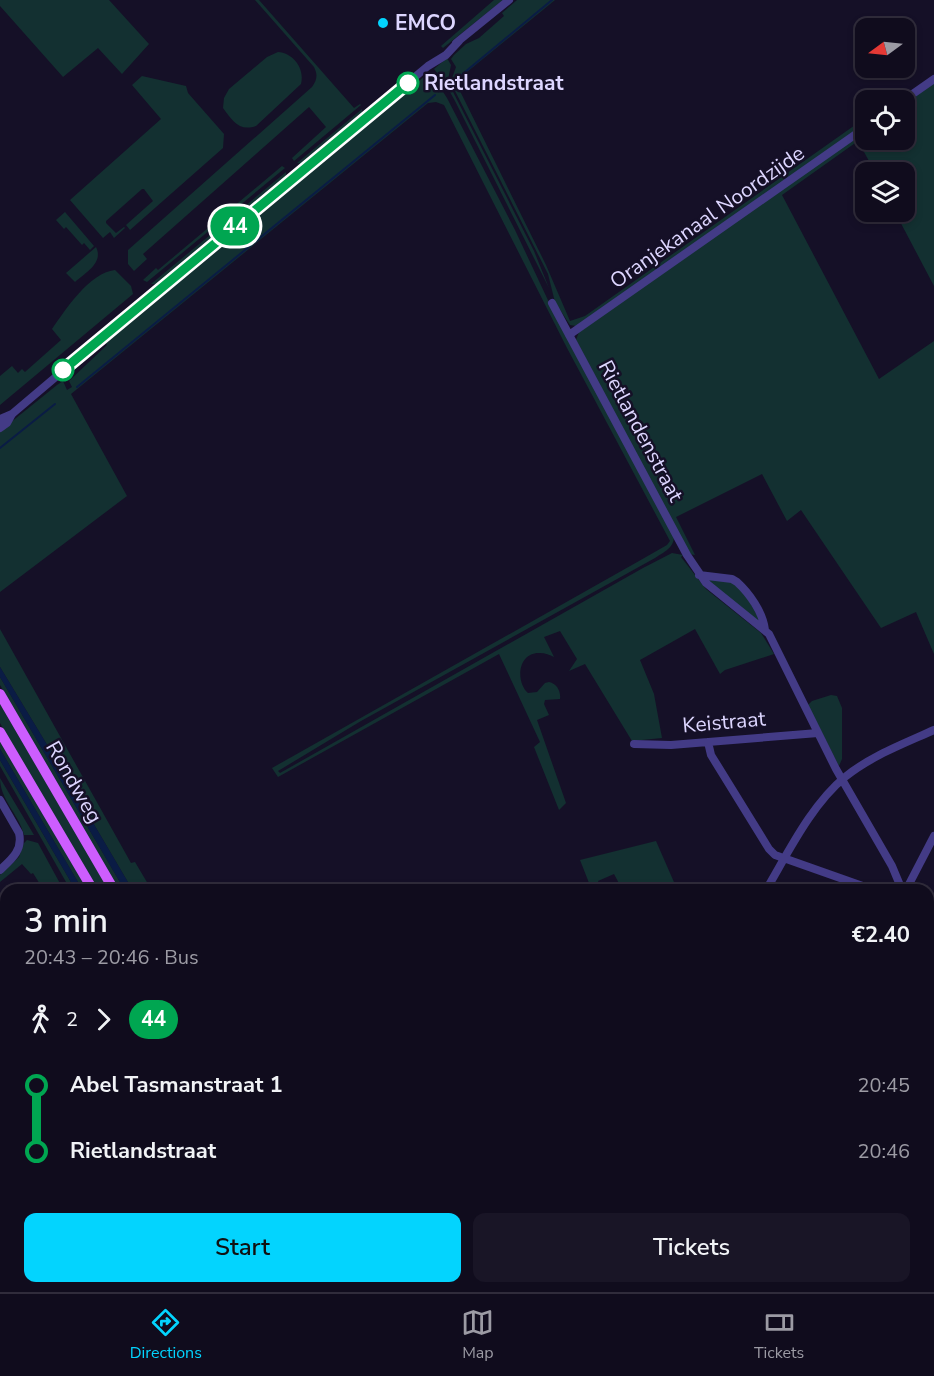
<!DOCTYPE html>
<html lang="en">
<head>
<meta charset="utf-8">
<style>
  :root { --surface:#100c1d; --page:#191526; --text:#f1f3f6; --muted:#9c9ba4; --line:#302c3b; --accent:#03d4fe }
  body { margin:0; font-family:"Nunito Sans",sans-serif; background:var(--page); color:var(--text); height:100vh; display:flex; flex-direction:column; font-size:22px; white-space:nowrap }
  * { box-sizing:border-box; margin:0 }
  p { font-size:20px; color:var(--muted) }
  .icon { flex:none; width:33px; height:33px; fill:none; stroke:currentColor; stroke-width:2; stroke-linecap:round; stroke-linejoin:round }
  .map { position:relative; flex:1; overflow:hidden }
  .side { position:absolute; left:0px; top:884px; width:934px; height:410px; display:flex; flex-direction:column; background:var(--surface); border-radius:18px 18px 0 0; box-shadow:0 3px 9px #0003,0 0 0 2px var(--line) }
  .side>* { flex:none }
  .badge { padding:0 12px; border-radius:20px; font-size:21px; line-height:39px }
  .needle { width:39px; rotate:255deg }
  .fabs { position:absolute; left:855px; top:18px; display:grid; gap:12px }
  .fabs a { display:grid; place-items:center; width:60px; height:60px; border-radius:12px; background:var(--surface); box-shadow:0 3px 9px #0003,0 0 0 2px var(--line); font-size:30px }
  .map>.badge { position:absolute; translate:-50% -50%; box-shadow:0 0 0 3px #fff }
  .legs { display:flex; align-items:center; gap:9px; height:66px; padding:0 24px; font-size:20px }
  .legs p { margin-inline-start:auto }
  .headline { display:flex; align-items:center; justify-content:space-between; height:102px; padding:0 24px }
  h1 { font-size:33px; font-weight:600; line-height:45px }
  .button { display:flex; gap:12px; margin-top:auto; padding:12px 24px }
  .button a { flex:1; height:69px; border-radius:12px; background:var(--accent); color:#111; font-size:24px; font-weight:600; line-height:69px; text-align:center }
  .button a+a { background:var(--page); color:var(--text) }
  ul { padding:0 24px; list-style:none }
  li { display:flex; align-items:center; gap:21px; height:66px; font-size:22px }
  li i { display:grid; place-items:center; width:9px; height:100%; margin:0 8px; background:currentColor }
  li i::after { content:''; width:15px; height:15px; margin:-8px; border:4px solid; border-radius:50%; background:var(--surface) }
  li p { margin-inline-start:auto }
  li:first-child i { background:linear-gradient(#0000 50%,currentColor 0) }
  li:last-child i { background:linear-gradient(currentColor 50%,#0000 0) }
  .tabs { display:flex; justify-content:space-around; align-items:center; height:84px; border-top:2px solid var(--line); background:var(--surface); font-size:16px; color:var(--muted) }
  .tabs a { display:grid; justify-items:center; gap:3px }
  .tabs .current { color:var(--accent) }
  .map>svg:first-child { display:block }
  .green { fill:#133031 }
  .water { fill:#0a1c45 }
  .lines { fill:none; stroke-linecap:round; stroke-linejoin:round }
  .stream { stroke:#0a1c45; stroke-width:2 }
  .minor { stroke:#433b86; stroke-width:8 }
  .major { stroke:#cd5dfe; stroke-width:10 }
  .line-1-casing { stroke:#fff; stroke-width:14 }
  .line-1 { stroke:#00a651; stroke-width:9 }
  .poi-dot { fill:#03d4fe; stroke:#151027; stroke-width:2 }
  .stop-1-dot { fill:#fff; stroke:#00a651; stroke-width:3 }
  .labels { text-anchor:middle; stroke-width:5; stroke-linejoin:round; paint-order:stroke }
  .poi-label { font-size:21px; font-weight:bold; fill:#ddd6ff; stroke:#151027; text-anchor:start }
  .stop-label { font-size:21px; font-weight:bold; fill:#ddd6ff; stroke:#151027; text-anchor:start }
  .street-label { font-size:21px; fill:#ddd6ff; stroke:#151027 }
</style>
</head>
<body>
<div class="map">
<svg width="934" height="1292" viewBox="0 0 934 1292">
  <rect width="100%" height="100%" fill="#151027"/>
  <path class="green" d="M 0,0 L 109,0 L 149,44 L 122,74 L 98,48 L 63,77 L 0,6 Z
    M 255,0 L 259,0 L 354,108 L 360,104 L 361,105 L 294,161 L 292,158 L 326,127 L 309,107 L 143,254 L 147,259 L 134,271 L 128,264 L 128,250 L 312,87 C 317,80 318,75 314,67 Z
    M 494,0 L 503,0 L 443,48 L 441,46 Z
    M 517,0 L 555,0 L 467,72 L 460,79 L 458,87 L 546,265 L 570,321 L 585,316 L 865,118 L 865,125 L 576,326 L 570,325 L 555,302 L 548,274 L 452,85 L 451,81 L 456,67 L 451,59 L 454,55 L 466,44 L 479,38 L 504,16 L 502,13 Z
    M 278,52 C 293,53 305,68 301,84 L 256,126 C 239,132 232,120 223,108 L 224,98 L 229,89 L 267,57 Z
    M 447,58 L 451,65 L 448,80 L 449,84 L 534,251 L 549,288 L 455,101 L 445,83 L 434,69 Z
    M 430,72 L 447,98 L 515,230 L 554,313 L 674,536 C 674,548 664,552 655,558 L 361,721 L 278,771 L 280,773 L 643,568 L 672,553 L 683,555 L 681,557 L 706,589 L 761,633 L 774,654 L 725,670 L 720,674 L 695,629 L 640,660 L 654,694 L 662,738 L 632,741 L 585,664 L 569,671 L 577,659 L 560,631 L 544,637 L 554,657 C 550,655 545,653 540,653 C 518,652 515,681 528,693 L 537,692 L 545,683 L 549,682 C 557,684 561,691 560,699 L 545,700 L 544,704 L 549,715 L 537,720 L 566,803 L 559,810 L 534,747 L 540,742 L 499,654 L 278,777 L 272,768 L 639,561 L 667,545 L 670,541 L 567,348 L 444,105 L 436,102 L 428,103 L 71,394 L 127,496 L 0,592 L 0,431 L 57,385 L 63,381 L 67,390 L 72,387 L 69,381 L 107,345 L 104,341 L 108,337 Z
    M 142,76 L 186,86 L 188,93 L 224,134 L 223,148 L 130,230 L 126,225 L 153,201 L 144,189 L 142,189 L 106,221 L 106,223 L 116,233 L 124,227 L 125,228 L 114,238 L 110,232 L 103,238 L 70,200 L 161,119 L 132,85 Z
    M 934,81 L 934,286 L 895,212 L 904,212 L 904,172 L 875,172 L 858,141 L 782,195 L 879,379 L 934,341 L 934,654 L 916,612 L 881,628 L 801,510 L 787,521 L 762,474 L 676,517 L 695,555 L 689,554 L 576,340 L 579,332 L 865,129 L 866,140 L 904,140 L 905,102 Z
    M 362,109 L 362,115 L 303,164 L 297,163 Z
    M 282,166 L 285,168 L 147,282 L 143,280 L 156,268 L 158,270 Z
    M 286,172 L 286,178 L 158,284 L 151,284 Z
    M 65,212 L 94,246 L 90,250 L 84,243 L 82,245 L 66,227 L 64,229 L 56,220 Z
    M 96,247 C 104,263 85,273 75,282 L 66,273 Z
    M 115,270 L 131,286 L 133,294 L 0,405 L 0,376 L 12,366 L 18,373 L 22,369 L 25,372 L 61,340 L 52,329 C 66,309 89,273 115,270 Z
    M 705,577 L 729,580 L 744,591 L 761,623 L 718,590 Z
    M 0,629 L 131,863 L 135,862 L 151,889 L 132,889 L 49,748 L 0,667 Z
    M 0,677 L 124,889 L 119,889 L 116,885 L 0,685 Z
    M 831,695 L 837,696 L 842,708 L 842,759 L 839,766 L 808,705 L 812,701 Z
    M 0,704 L 109,889 L 97,889 L 0,723 Z
    M 0,741 L 87,889 L 82,889 L 0,749 Z
    M 0,760 L 75,889 L 70,889 L 0,766 Z
    M 0,778 L 34,835 L 24,835 C 19,814 0,800 0,778 Z
    M 27,840 L 38,843 L 63,889 L 43,889 L 33,873 L 31,874 L 22,864 L 0,882 L 0,875 L 19,857 L 24,843 Z
    M 656,841 L 677,889 L 622,889 L 614,874 L 598,881 L 599,884 L 591,888 L 580,860 Z
    M 934,1080 L 934,1292 L 631,1292 L 626,1287 L 928,1287 L 928,1084 Z"/>
  <path class="water" d="M 0,667 L 49,748 L 132,889 L 124,889 L 0,677 Z
    M 0,749 L 82,889 L 75,889 L 0,760 Z"/>
  <g class="lines">
    <path class="stream" d="M 459,77 L 552,0
      M 77,387 L 435,95
      M 0,448 L 55,404"/>
    <path class="minor" d="M 456,43 L 509,0
      M 904,100 L 934,79
      M 552,303 L 687,555 L 706,583 L 769,634 L 836,769 L 892,866 L 902,890
      M 569,335 L 866,127
      M 0,419 L 12,414
      M 0,428 L 7,423 L 12,414 L 149,298 L 428,66 L 446,55 L 459,41
      M 699,575 L 732,579 L 737,582 C 749,593 763,612 765,630
      M 708,742 L 711,755 L 769,849 L 775,855 L 874,890
      M 634,744 L 671,745 L 818,733
      M 0,800 L 19,833 C 23,850 12,859 0,870
      M 766,890 C 788,853 811,805 845,777 C 871,756 903,744 934,730
      M 906,890 L 934,836
      M 928,952 L 934,964
      M 0,1165 L 6,1167
      M 0,1182 L 6,1184
      M 183,1287 L 186,1292
      M 200,1287 L 202,1292
      M 388,1287 L 392,1292
      M 549,1287 L 551,1292
      M 446,1292 L 463,1287"/>
    <path class="major" d="M 0,694 L 114,890
      M 0,732 L 93,890
      M 314,1287 L 316,1292
      M 324,1287 L 327,1292
      M 346,1287 L 349,1292
      M 358,1287 L 361,1292"/>
  </g>
  <g class="lines">
    <defs>
      <path id="line-1" d="M 63,370 L 408,83"/>
    </defs>
    <use href="#line-1" class="line-1-casing"/>
    <use href="#line-1" class="line-1"/>
  </g>
  <circle class="poi-dot" cx="383" cy="23" r="6"/>
  <g class="stop-1-dot">
    <circle cx="408" cy="83" r="10"/>
    <circle cx="63" cy="370" r="10"/>
  </g>
  <g class="labels">
    <g class="poi-label">
      <text x="395" y="30">EMCO</text>
    </g>
    <g class="stop-label">
      <text x="424" y="90">Rietlandstraat</text>
    </g>
    <g class="street-label">
      <text transform="translate(707 217) rotate(-35)" y="7">Oranjekanaal Noordzijde</text>
      <text transform="translate(641 431) rotate(62)" y="7">Rietlandenstraat</text>
      <text transform="translate(724 722) rotate(-5)" y="7">Keistraat</text>
      <text transform="translate(74 782) rotate(60)" y="7">Rondweg</text>
    </g>
  </g>
</svg>
<div class="fabs">
<a><svg class="needle" viewBox="-14 -14 28 28"><path d="M0-13l5 13h-10z" fill="#e53935"/><path d="M0 13l5-13h-10z" fill="#9c9ba4"/></svg></a>
<a><svg class="icon" aria-label="locate" viewBox="0 0 24 24"><circle cx="12" cy="12" r="6"/><path d="M12 2v4M12 18v4M2 12h4M18 12h4"/></svg></a>
<a><svg class="icon" aria-label="layers" viewBox="0 0 24 24"><path d="M12 4l9 5-9 5-9-5zM3 14l9 5 9-5"/></svg></a>
</div>
<b class="badge" style="left:235px;top:226px;background:#00a651;color:#fff">44</b>
<section class="side">
<div class="headline"><div><h1>3 min</h1><p>20:43 – 20:46 · Bus</p></div><b>€2.40</b></div>
<div class="legs"><svg class="icon" aria-label="walk" viewBox="0 0 24 24"><circle cx="13" cy="4" r="2"/><path d="M13 8l-2 6 4 7M11 14l-3 7M7 12l3-4h3l4 4"/></svg>2<svg class="icon" aria-label="forward" viewBox="0 0 24 24"><path d="M9 5l7 7-7 7"/></svg><b class="badge" style="background:#00a651;color:#fff">44</b></div>
<ul>
<li><i style="color:#00a651"></i><b>Abel Tasmanstraat 1</b><p>20:45</p></li>
<li><i style="color:#00a651"></i><b>Rietlandstraat</b><p>20:46</p></li>
</ul>
<div class="button"><a>Start</a><a>Tickets</a></div>
</section>
</div>
<nav class="tabs">
<a class="current"><svg class="icon" aria-label="directions" viewBox="0 0 24 24"><path d="M12 3l9 9-9 9-9-9zM9 14v-3h6M13 9l2 2-2 2"/></svg>Directions</a>
<a><svg class="icon" aria-label="map" viewBox="0 0 24 24"><path d="M3 6l6-2 6 2 6-2v14l-6 2-6-2-6 2zM9 4v14M15 6v14"/></svg>Map</a>
<a><svg class="icon" aria-label="tickets" viewBox="0 0 24 24"><path d="M3 7h18v10H3zM15 7v10"/></svg>Tickets</a>
</nav>
</body>
</html>
